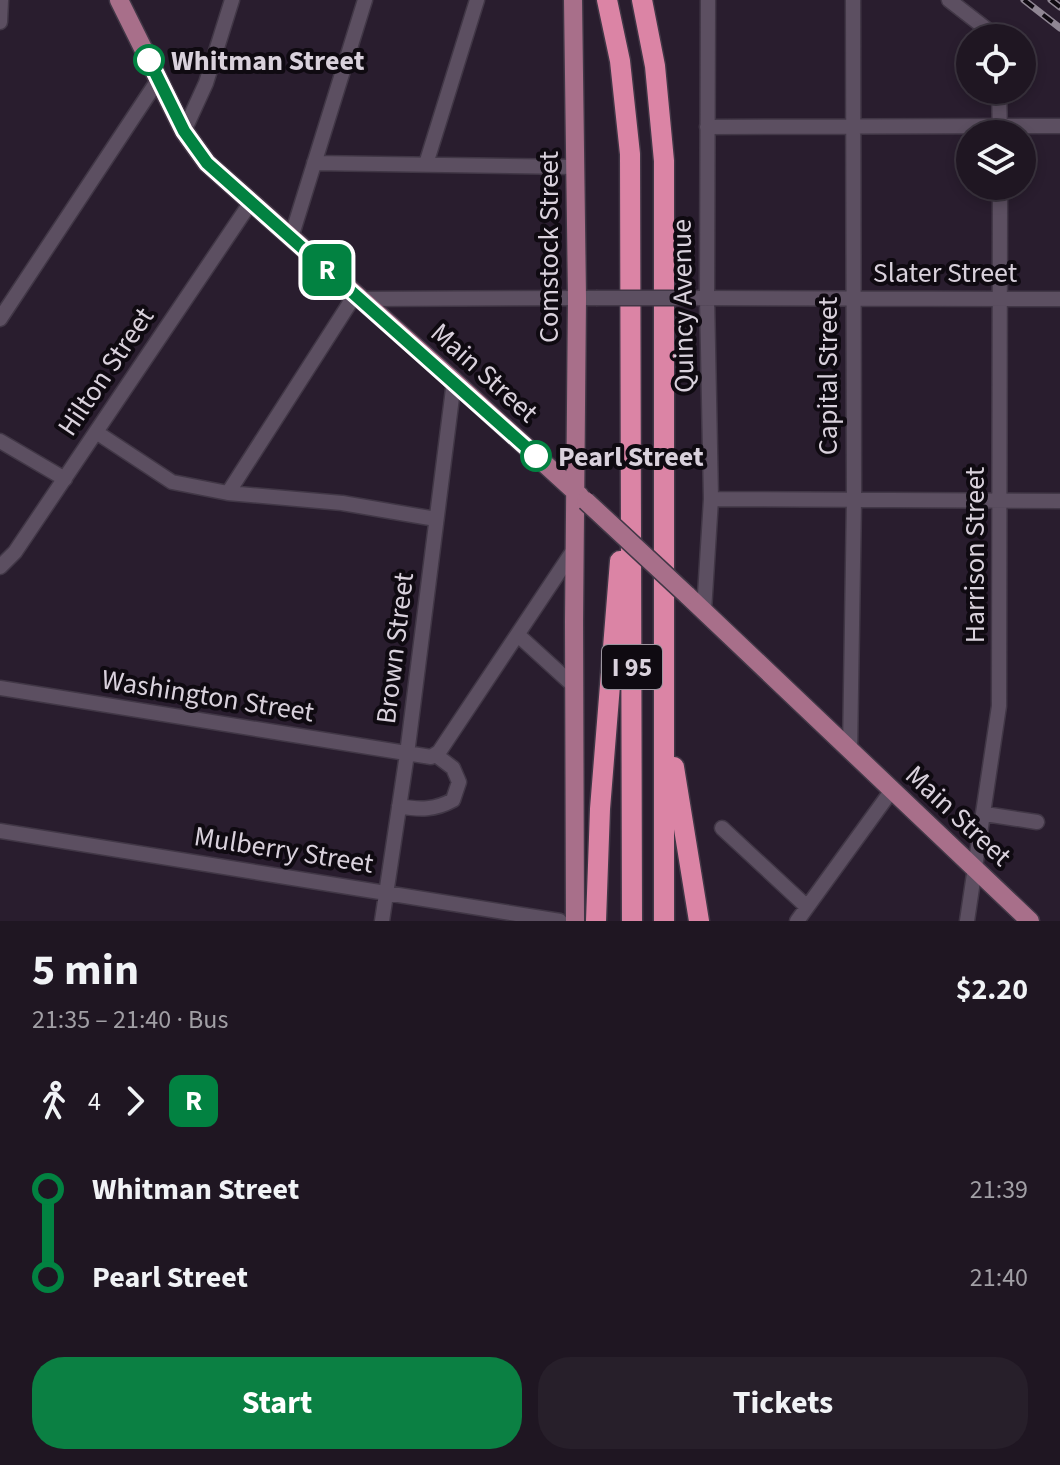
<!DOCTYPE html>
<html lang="en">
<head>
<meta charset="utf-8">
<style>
  :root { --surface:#1f1622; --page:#271f2a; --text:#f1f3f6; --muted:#a19fa5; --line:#3c3540; --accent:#0b8043 }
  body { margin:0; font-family:"Source Sans 3",sans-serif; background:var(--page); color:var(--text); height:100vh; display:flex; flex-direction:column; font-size:30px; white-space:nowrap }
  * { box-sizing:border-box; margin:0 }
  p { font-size:26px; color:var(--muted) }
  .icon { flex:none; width:44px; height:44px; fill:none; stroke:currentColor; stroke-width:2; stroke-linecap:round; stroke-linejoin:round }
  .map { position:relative; height:921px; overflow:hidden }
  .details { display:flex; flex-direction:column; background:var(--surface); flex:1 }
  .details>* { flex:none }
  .badge { padding:0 16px; border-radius:12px; font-size:28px; line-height:52px }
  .controls { position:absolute; left:956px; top:24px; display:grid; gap:16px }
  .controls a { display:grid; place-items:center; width:80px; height:80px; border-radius:50%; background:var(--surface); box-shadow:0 4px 12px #0003,0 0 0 2px var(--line); font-size:40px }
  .map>.badge { position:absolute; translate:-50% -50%; box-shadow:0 0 0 4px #fff }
  .legs { display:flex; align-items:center; gap:12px; height:88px; padding:0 32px; font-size:26px }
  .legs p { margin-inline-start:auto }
  .head { display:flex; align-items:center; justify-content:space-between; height:136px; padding:0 32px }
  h1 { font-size:44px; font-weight:700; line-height:60px }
  .cta { display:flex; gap:16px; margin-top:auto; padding:16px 32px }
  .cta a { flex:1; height:92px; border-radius:32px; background:var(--accent); color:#fff; font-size:32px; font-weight:700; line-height:92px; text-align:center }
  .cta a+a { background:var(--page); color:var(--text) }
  ul { padding:0 32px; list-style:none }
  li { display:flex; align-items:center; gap:28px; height:88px; font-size:30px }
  li i { display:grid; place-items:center; width:12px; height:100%; margin:0 10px; background:currentColor }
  li i::after { content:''; width:20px; height:20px; margin:-10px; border:6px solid; border-radius:50%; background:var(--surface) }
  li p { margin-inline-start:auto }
  li:first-child i { background:linear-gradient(#0000 50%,currentColor 0) }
  li:last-child i { background:linear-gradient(currentColor 50%,#0000 0) }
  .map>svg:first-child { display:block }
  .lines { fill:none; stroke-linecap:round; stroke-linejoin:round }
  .minor-casing { stroke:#413746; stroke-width:17 }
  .major-casing { stroke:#413746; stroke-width:21 }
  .highway-casing { stroke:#413746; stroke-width:23 }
  .minor { stroke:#5c4f61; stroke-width:14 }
  .major { stroke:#a86f8a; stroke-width:18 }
  .highway { stroke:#db84a5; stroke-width:20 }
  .rail-casing { stroke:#8f8693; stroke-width:7 }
  .rail { stroke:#0f0a11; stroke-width:4; stroke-dasharray:12; stroke-linecap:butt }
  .minor-bridge-casing { stroke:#413746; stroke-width:17; stroke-linecap:butt }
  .major-bridge-casing { stroke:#413746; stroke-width:21; stroke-linecap:butt }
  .minor-bridge { stroke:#5c4f61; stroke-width:14 }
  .major-bridge { stroke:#a86f8a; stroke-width:18 }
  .line-1-casing { stroke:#fff; stroke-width:18 }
  .line-1 { stroke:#028241; stroke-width:12 }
  .stop-1-dot { fill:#fff; stroke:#028241; stroke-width:4 }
  .labels { text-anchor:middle; stroke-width:8; stroke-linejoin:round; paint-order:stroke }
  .shield { fill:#0f0a11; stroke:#9c959f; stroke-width:2 }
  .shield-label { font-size:26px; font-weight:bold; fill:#d9d1dc }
  .stop-label { font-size:28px; font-weight:bold; fill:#d9d1dc; stroke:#0f0a11; text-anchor:start }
  .street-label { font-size:28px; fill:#d9d1dc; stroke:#0f0a11 }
</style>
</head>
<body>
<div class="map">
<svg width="1060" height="921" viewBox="0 0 1060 921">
  <rect width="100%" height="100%" fill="#291d2e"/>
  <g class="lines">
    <defs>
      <path id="minor" d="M 949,0 L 998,38
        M 0,22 L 1,0
        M 999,90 L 1000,134
        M 707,127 L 1060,126
        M 184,131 L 206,83 L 232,0
        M 314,163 L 575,167
        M 426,164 L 477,0
        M 291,238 L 365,0
        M 698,298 L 1060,299
        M 359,299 L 596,298
        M 0,319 L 158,80
        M 96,432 L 172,482 L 228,493 L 342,503 L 436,519
        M 0,441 L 65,479
        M 228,493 L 355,295
        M 711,499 L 1060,501
        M 0,567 L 15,552 L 251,202
        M 704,611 L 711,499 L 707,298 L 708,0
        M 518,635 L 574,686
        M 0,688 L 431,757 L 439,752 L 575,548
        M 850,751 L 854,500 L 853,0
        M 399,806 C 420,810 435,810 453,800 L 459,782 L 453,768 L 436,755
        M 985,814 L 1037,822
        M 722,828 L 806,906
        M 0,831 L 560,921
        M 382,921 L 407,754 L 454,381
        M 797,921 L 892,790
        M 967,921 L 999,706 L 1000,186"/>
      <path id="major" d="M 119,0 L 184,131 L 207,163 L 454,381 L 580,496
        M 573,0 L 577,298 L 574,622 L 575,921
        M 687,595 L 1030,921"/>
      <path id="highway" d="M 607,0 L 620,61 L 630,154 L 632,921
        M 642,0 L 655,66 L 664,161 L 664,921
        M 674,767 L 699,921
        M 596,921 L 600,809 L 620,561"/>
    </defs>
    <use href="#minor" class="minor-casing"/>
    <use href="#major" class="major-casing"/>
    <use href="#highway" class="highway-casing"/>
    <use href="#minor" class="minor"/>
    <use href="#major" class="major"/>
    <use href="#highway" class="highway"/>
    <defs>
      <path id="rail" d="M 1024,0 L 1060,28
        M 1051,0 L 1060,7"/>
    </defs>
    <use href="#rail" class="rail-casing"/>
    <use href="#rail" class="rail"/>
    <defs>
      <path id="minor-bridge" d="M 596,298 L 693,298"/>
      <path id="major-bridge" d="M 586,501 L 687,595"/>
    </defs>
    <use href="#minor-bridge" class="minor-bridge-casing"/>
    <use href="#major-bridge" class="major-bridge-casing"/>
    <use href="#minor-bridge" class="minor-bridge"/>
    <use href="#major-bridge" class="major-bridge"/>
  </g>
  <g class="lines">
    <defs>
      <path id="line-1" d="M 149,60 L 184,131 L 207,163 L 536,456"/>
    </defs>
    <use href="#line-1" class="line-1-casing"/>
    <use href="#line-1" class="line-1"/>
  </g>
  <g class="stop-1-dot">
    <circle cx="149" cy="60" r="14"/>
    <circle cx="536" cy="456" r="14"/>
  </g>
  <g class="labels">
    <rect class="shield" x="602" y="645" width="60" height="44" rx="6"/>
    <g class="shield-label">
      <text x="632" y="676">I 95</text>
    </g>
    <g class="stop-label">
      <text x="171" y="70">Whitman Street</text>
      <text x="558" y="466">Pearl Street</text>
    </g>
    <g class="street-label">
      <text transform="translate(548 247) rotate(-90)" y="10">Comstock Street</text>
      <text x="945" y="282">Slater Street</text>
      <text transform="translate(682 306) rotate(-91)" y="10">Quincy Avenue</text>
      <text transform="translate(105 371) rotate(-56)" y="10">Hilton Street</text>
      <text transform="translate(485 372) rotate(42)" y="10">Main Street</text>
      <text transform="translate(827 376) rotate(-90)" y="10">Capital Street</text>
      <text transform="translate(974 555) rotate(-90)" y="10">Harrison Street</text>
      <text transform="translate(394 648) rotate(-83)" y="10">Brown Street</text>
      <text transform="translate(208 695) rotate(9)" y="10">Washington Street</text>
      <text transform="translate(959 815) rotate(43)" y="10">Main Street</text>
      <text transform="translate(284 849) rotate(9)" y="10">Mulberry Street</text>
    </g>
  </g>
</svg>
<div class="controls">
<a><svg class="icon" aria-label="locate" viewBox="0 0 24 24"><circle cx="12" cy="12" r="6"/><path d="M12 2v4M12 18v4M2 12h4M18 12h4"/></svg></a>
<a><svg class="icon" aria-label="layers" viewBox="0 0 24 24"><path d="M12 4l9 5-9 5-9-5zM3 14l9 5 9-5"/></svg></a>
</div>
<b class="badge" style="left:327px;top:270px;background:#028241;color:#fff">R</b>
</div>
<section class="details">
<div class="head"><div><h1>5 min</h1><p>21:35 – 21:40 · Bus</p></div><b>$2.20</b></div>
<div class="legs"><svg class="icon" aria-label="walk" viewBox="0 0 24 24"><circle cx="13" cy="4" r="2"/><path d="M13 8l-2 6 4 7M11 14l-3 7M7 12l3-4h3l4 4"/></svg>4<svg class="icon" aria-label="forward" viewBox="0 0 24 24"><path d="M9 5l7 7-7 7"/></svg><b class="badge" style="background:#028241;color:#fff">R</b></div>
<ul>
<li><i style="color:#028241"></i><b>Whitman Street</b><p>21:39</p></li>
<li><i style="color:#028241"></i><b>Pearl Street</b><p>21:40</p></li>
</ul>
<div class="cta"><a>Start</a><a>Tickets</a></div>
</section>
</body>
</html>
